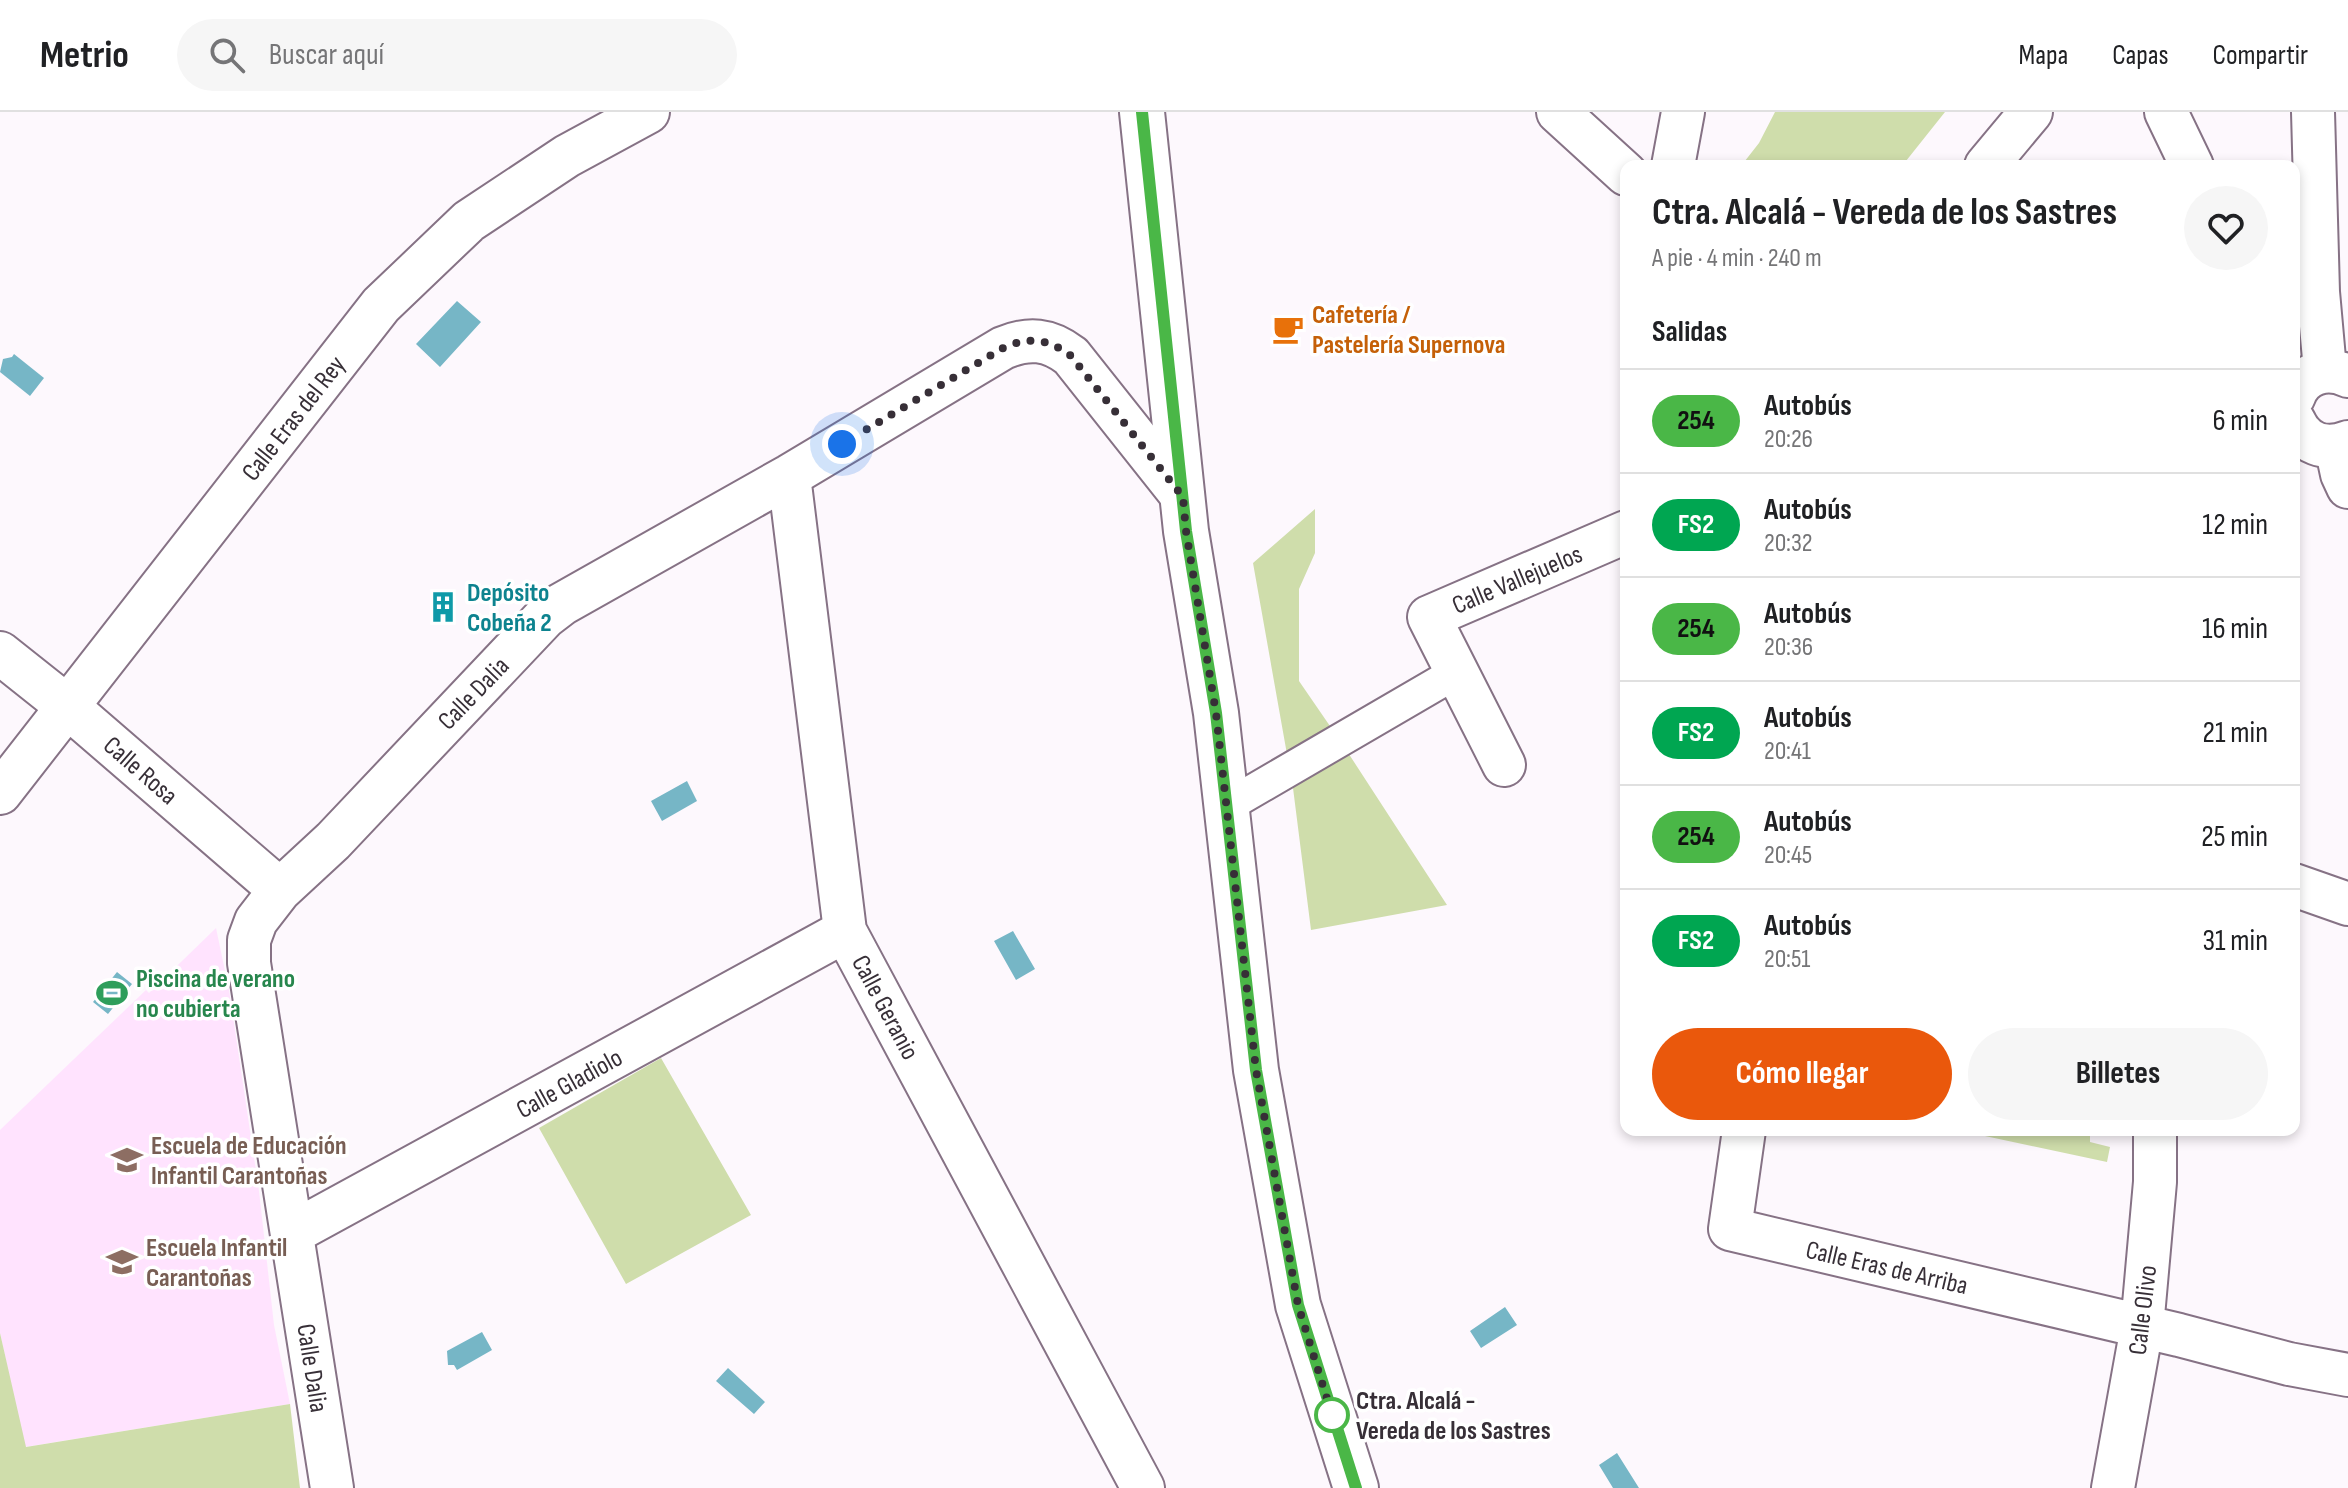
<!DOCTYPE html>
<html lang="es">
<head>
<meta charset="utf-8">
<style>
  :root { --surface:#fff; --page:#f6f6f6; --text:#202124; --muted:#757577; --line:#e0e0e0; --accent:#ea580c }
  body { margin:0; font-family:"Sofia Sans Condensed",sans-serif; background:var(--page); color:var(--text); height:100vh; display:flex; flex-direction:column; font-size:30px; white-space:nowrap }
  * { box-sizing:border-box; margin:0 }
  p { font-size:26px; color:var(--muted) }
  .icon { flex:none; width:44px; height:44px; fill:none; stroke:currentColor; stroke-width:2; stroke-linecap:round; stroke-linejoin:round }
  .map { position:relative; flex:1; overflow:hidden }
  .details { position:absolute; left:1620px; top:48px; width:680px; height:976px; display:flex; flex-direction:column; background:var(--surface); border-radius:16px; box-shadow:0 4px 12px #0003 }
  .details>* { flex:none }
  .badge { padding:0 16px; border-radius:26px; font-size:28px; line-height:52px }
  .you { position:absolute; width:40px; height:40px; margin:-20px; border:6px solid #fff; border-radius:50%; background:#1a73e8; box-shadow:0 0 0 12px #1a73e833 }
  .map>.badge { position:absolute; translate:-50% -50%; box-shadow:0 0 0 4px #fff }
  h2 { padding:0 32px; font-size:30px; line-height:72px }
  .round { display:grid; place-items:center; flex:none; width:84px; height:84px; border-radius:42px; background:var(--page) }
  .head { display:flex; align-items:center; justify-content:space-between; height:136px; padding:0 32px }
  h1 { font-size:38px; font-weight:700; line-height:60px }
  .action { display:flex; gap:16px; margin-top:auto; padding:16px 32px }
  .action a { flex:1; height:92px; border-radius:48px; background:var(--accent); color:#fff; font-size:32px; font-weight:700; line-height:92px; text-align:center }
  .action a+a { background:var(--page); color:var(--text) }
  ul { padding:0; list-style:none }
  li { display:flex; align-items:center; gap:24px; height:104px; padding:0 32px; border-top:2px solid var(--line) }
  li div { flex:1 }
  li b { display:block; font-size:30px }
  li em { font-style:normal }
  li .badge { min-width:88px; font-weight:700; text-align:center }
  header { display:flex; align-items:center; gap:48px; box-sizing:border-box; height:112px; padding:0 40px; background:var(--surface); border-bottom:2px solid var(--line) }
  header strong { font-size:38px }
  nav { display:flex; gap:44px; margin-inline-start:auto; font-size:28px }
  .search { width:560px; height:72px; background:var(--page); display:flex; align-items:center; gap:20px; box-sizing:border-box; padding:0 28px; border-radius:44px; color:var(--muted); font-size:30px }
  .map>svg:first-child { display:block }
  .built { fill:#ffe3fe }
  .green { fill:#cfddab }
  .water { fill:#76b6c6 }
  .lines { fill:none; stroke-linecap:round; stroke-linejoin:round }
  .pedestrian-casing { stroke:#867285; stroke-width:36 }
  .minor-casing { stroke:#867285; stroke-width:46 }
  .tertiary-casing { stroke:#867285; stroke-width:48 }
  .path { stroke:#a9a3a9; stroke-width:5; stroke-dasharray:4 6; stroke-linecap:butt }
  .pedestrian { stroke:#fff; stroke-width:32 }
  .minor { stroke:#fff; stroke-width:42 }
  .tertiary { stroke:#fff; stroke-width:44 }
  .line-casing { stroke:#fff; stroke-width:18 }
  .line { stroke:#4ab747; stroke-width:12 }
  .walk { stroke:#372f37; stroke-width:8; stroke-dasharray:0 14.4 }
  .stop-dot { fill:#fff; stroke:#4ab747; stroke-width:4 }
  .labels { text-anchor:middle; stroke-width:7; stroke-linejoin:round; paint-order:stroke }
  .food-label { font-size:26px; font-weight:bold; fill:#c56008; stroke:#fff; text-anchor:start }
  .street-label { font-size:26px; fill:#372f37; stroke:#fff }
  .culture-label { font-size:26px; font-weight:bold; fill:#0d838f; stroke:#fff; text-anchor:start }
  .leisure-label { font-size:26px; font-weight:bold; fill:#27864d; stroke:#fff; text-anchor:start }
  .education-label { font-size:26px; font-weight:bold; fill:#785e54; stroke:#fff; text-anchor:start }
  .stop-label { font-size:26px; font-weight:bold; fill:#372f37; stroke:#fff; text-anchor:start }
</style>
</head>
<body>
<header>
<strong>Metrio</strong>
<div class="search"><svg class="icon" aria-label="search" viewBox="0 0 24 24"><circle cx="10" cy="10" r="6"/><path d="M15 15l6 6"/></svg>Buscar aquí</div>
<nav><a>Mapa</a><a>Capas</a><a>Compartir</a></nav>
</header>
<div class="map">
<svg width="2348" height="1376" viewBox="0 0 2348 1376">
  <rect width="100%" height="100%" fill="#fdf8fd"/>
  <path class="built" d="M 216,816 L 229,878 L 259,1079 L 274,1213 L 290,1292 L 25,1335 L 0,1221 L 0,1018 L 146,878 L 149,881 Z"/>
  <path class="green" d="M 1775,0 L 1945,0 L 1902,54 L 1741,54 L 1759,31 Z
    M 1315,397 L 1315,441 L 1299,477 L 1299,569 L 1343,633 L 1447,793 L 1311,818 L 1293,676 L 1253,451 Z
    M 661,946 L 751,1103 L 626,1172 L 539,1016 Z
    M 1957,1018 L 2090,1018 L 2090,1030 L 2110,1035 L 2107,1050 Z
    M 0,1221 L 26,1335 L 290,1292 L 300,1376 L 0,1376 Z"/>
  <path class="water" d="M 457,189 L 481,210 L 440,255 L 416,232 Z
    M 14,242 L 44,266 L 30,284 L 0,260 L 3,247 L 12,245 Z
    M 687,669 L 697,689 L 662,709 L 651,689 Z
    M 1013,819 L 1035,857 L 1016,868 L 994,829 Z
    M 117,860 L 132,872 L 108,902 L 93,890 Z
    M 1505,1195 L 1517,1213 L 1481,1236 L 1470,1219 Z
    M 482,1220 L 492,1238 L 457,1258 L 454,1253 L 448,1253 L 447,1239 Z
    M 728,1256 L 765,1290 L 754,1302 L 716,1269 Z
    M 1617,1341 L 1639,1376 L 1613,1376 L 1599,1353 Z"/>
  <g class="lines">
    <defs>
      <path id="pedestrian" d="M 1227,694 L 1457,560"/>
      <path id="minor" d="M 1558,0 L 1626,62
        M 2166,0 L 2192,54
        M 2313,0 L 2318,180 L 2325,258
        M 1673,54 L 1683,0
        M 1986,54 L 2031,0
        M 2294,284 C 2302,261 2327,254 2348,264
        M 2294,309 C 2304,332 2325,339 2348,330
        M 2336,334 L 2342,362 L 2348,375
        M 789,364 L 845,819 L 1143,1376
        M 0,541 L 68,595 L 280,778
        M 1504,653 L 1429,505 L 1626,420
        M 0,681 L 381,193 L 469,109 L 567,44 L 648,0
        M 2294,773 L 2348,792
        M 1744,1018 L 1730,1117 L 2179,1223 L 2289,1252 L 2348,1263
        M 292,1121 L 845,819
        M 332,1376 L 249,851 L 249,828 L 256,809 L 280,778 L 333,729 L 545,505 L 562,492 L 789,364 L 1003,236 C 1029,225 1049,227 1071,244 L 1183,385
        M 2113,1376 L 2142,1215 L 2155,1070 L 2155,1018"/>
      <path id="tertiary" d="M 1142,0 L 1186,419 L 1216,601 L 1256,958 L 1298,1193 L 1356,1376"/>
    </defs>
    <use href="#pedestrian" class="pedestrian-casing"/>
    <use href="#minor" class="minor-casing"/>
    <use href="#tertiary" class="tertiary-casing"/>
    <path class="path" d="M 200,1170 L 258,1162"/>
    <use href="#pedestrian" class="pedestrian"/>
    <use href="#minor" class="minor"/>
    <use href="#tertiary" class="tertiary"/>
  </g>
  <g class="lines">
    <defs>
      <path id="line" d="M 1142,0 L 1186,419 L 1216,601 L 1256,958 L 1298,1193 L 1356,1376"/>
    </defs>
    <use href="#line" class="line-casing"/>
    <use href="#line" class="line"/>
    <path class="walk" d="M 842,332 L 1003,236 C 1029,224 1049,227 1071,244 L 1183,385 L 1186,419 L 1216,601 L 1256,958 L 1298,1193 L 1332,1303"/>
  </g>
  <defs>
    <symbol id="cafe-bare" viewBox="-9 -9 18 18"><path d="M-5.5-4.5H6V0H3Q3 3.5 0 3.5H-2.5Q-5.5 3.5-5.5 0ZM3-3.2v2h1.7v-2ZM-6 4.5H4V6H-6Z" fill="#e8710a" stroke="#fff" stroke-width="2.5" paint-order="stroke"/></symbol>
    <symbol id="building-bare" viewBox="-9 -9 18 18"><path d="M-4-6H4V6H1V3H-1V6H-4ZM-2.5-4.3h1.7v1.8h-1.7ZM.8-4.3h1.7v1.8H.8ZM-2.5-1h1.7V.8h-1.7ZM.8-1h1.7V.8H.8Z" fill="#0f9aa8" stroke="#fff" stroke-width="2.5" paint-order="stroke"/></symbol>
    <symbol id="stadium-bare" viewBox="-9 -9 18 18"><path d="M0-5a6.5 5 0 1 0 0 10a6.5 5 0 1 0 0-10ZM-3.5-1.8h7v3.6h-7Z" fill="#2e9e5b" stroke="#fff" stroke-width="2.5" paint-order="stroke"/></symbol>
    <symbol id="school-bare" viewBox="-9 -9 18 18"><path d="M0-5L7-2L0 1L-7-2ZM-4 1L0 2.5L4 1V4Q0 6-4 4Z" fill="#8d6e63" stroke="#fff" stroke-width="2.5" paint-order="stroke"/></symbol>
  </defs>
  <g fill-rule="evenodd">
    <use href="#cafe-bare" x="1266" y="195" width="44" height="44"/>
    <use href="#building-bare" x="421" y="473" width="44" height="44"/>
    <use href="#stadium-bare" x="90" y="859" width="44" height="44"/>
    <use href="#school-bare" x="105" y="1026" width="44" height="44"/>
    <use href="#school-bare" x="100" y="1128" width="44" height="44"/>
  </g>
  <circle class="stop-dot" cx="1332" cy="1303" r="16"/>
  <g class="labels">
    <g class="food-label">
      <text x="1312" y="211">Cafetería /<tspan x="1312" dy="30">Pastelería Supernova</tspan></text>
    </g>
    <g class="street-label">
      <text transform="translate(293 306) rotate(-52)" y="9">Calle Eras del Rey</text>
      <text transform="translate(1517 467) rotate(-23)" y="9">Calle Vallejuelos</text>
      <text transform="translate(473 581) rotate(-46)" y="9">Calle Dalia</text>
      <text transform="translate(141 658) rotate(41)" y="9">Calle Rosa</text>
      <text transform="translate(886 895) rotate(62)" y="9">Calle Geranio</text>
      <text transform="translate(569 971) rotate(-29)" y="9">Calle Gladiolo</text>
      <text transform="translate(1887 1155) rotate(13)" y="9">Calle Eras de Arriba</text>
      <text transform="translate(2142 1198) rotate(-83)" y="9">Calle Olivo</text>
      <text transform="translate(313 1256) rotate(81)" y="9">Calle Dalia</text>
    </g>
    <g class="culture-label">
      <text x="467" y="489">Depósito<tspan x="467" dy="30">Cobeña 2</tspan></text>
    </g>
    <g class="leisure-label">
      <text x="136" y="875">Piscina de verano<tspan x="136" dy="30">no cubierta</tspan></text>
    </g>
    <g class="education-label">
      <text x="151" y="1042">Escuela de Educación<tspan x="151" dy="30">Infantil Carantoñas</tspan></text>
      <text x="146" y="1144">Escuela Infantil<tspan x="146" dy="30">Carantoñas</tspan></text>
    </g>
    <g class="stop-label">
      <text x="1356" y="1297">Ctra. Alcalá -<tspan x="1356" dy="30">Vereda de los Sastres</tspan></text>
    </g>
  </g>
</svg>
<div class="you" style="left:842px;top:332px"></div>
<section class="details">
<div class="head"><div><h1>Ctra. Alcalá - Vereda de los Sastres</h1><p>A pie · 4 min · 240 m</p></div><a class="round"><svg class="icon" aria-label="heart" viewBox="0 0 24 24"><path d="M12 20l-8-8c-3-5 5-10 8-4 3-6 11-1 8 4z"/></svg></a></div>
<h2>Salidas</h2>
<ul>
<li><span class="badge" style="background:#4ab747;color:#111">254</span><div><b>Autobús</b><p>20:26</p></div><em>6 min</em></li>
<li><span class="badge" style="background:#00a651;color:#fff">FS2</span><div><b>Autobús</b><p>20:32</p></div><em>12 min</em></li>
<li><span class="badge" style="background:#4ab747;color:#111">254</span><div><b>Autobús</b><p>20:36</p></div><em>16 min</em></li>
<li><span class="badge" style="background:#00a651;color:#fff">FS2</span><div><b>Autobús</b><p>20:41</p></div><em>21 min</em></li>
<li><span class="badge" style="background:#4ab747;color:#111">254</span><div><b>Autobús</b><p>20:45</p></div><em>25 min</em></li>
<li><span class="badge" style="background:#00a651;color:#fff">FS2</span><div><b>Autobús</b><p>20:51</p></div><em>31 min</em></li>
</ul>
<div class="action"><a>Cómo llegar</a><a>Billetes</a></div>
</section>
</div>
</body>
</html>
